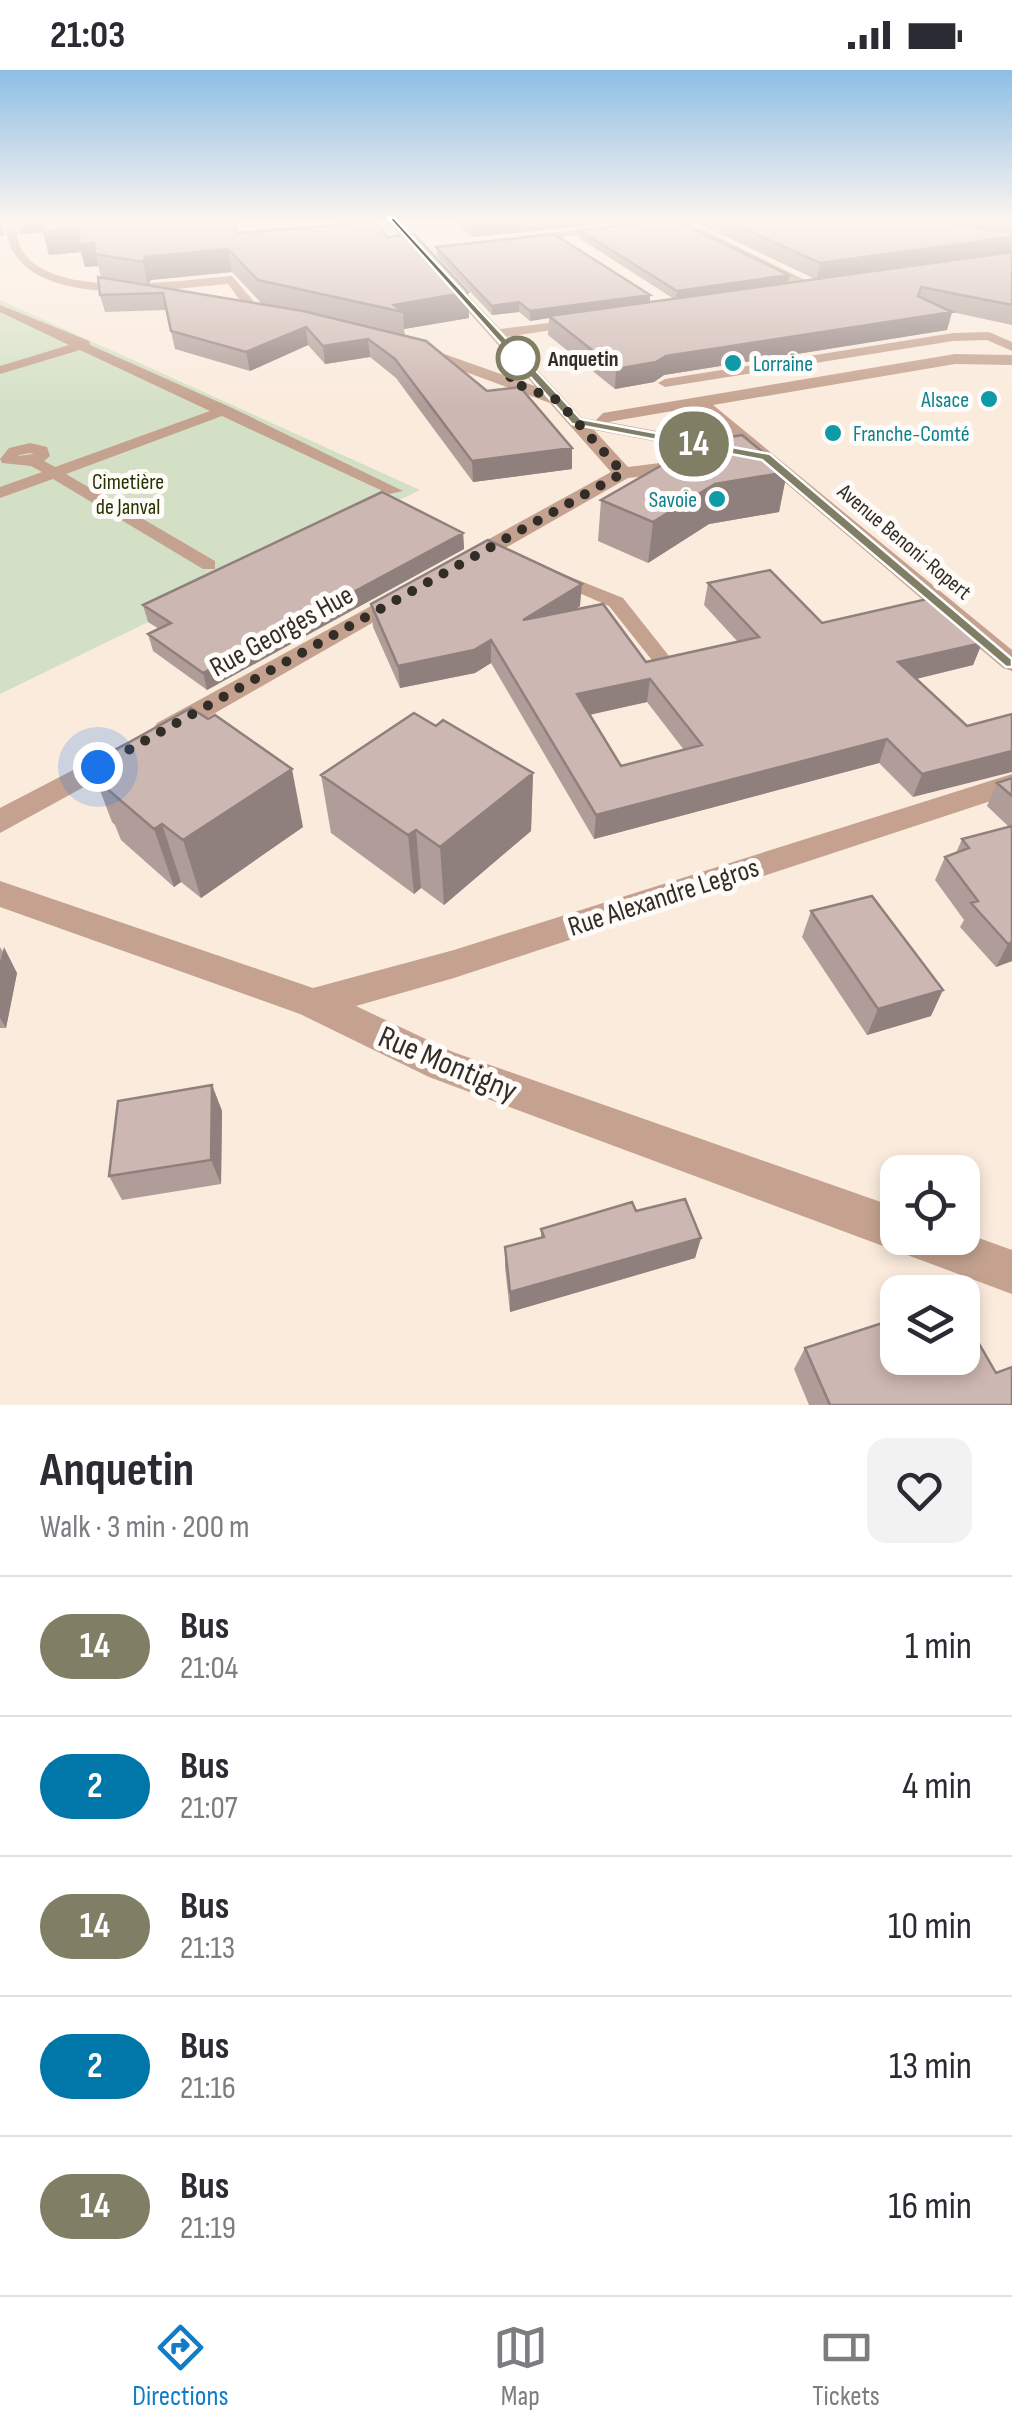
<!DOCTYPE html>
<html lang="en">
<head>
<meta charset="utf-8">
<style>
  :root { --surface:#fff; --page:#f2f2f3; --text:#2b2b33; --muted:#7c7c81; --line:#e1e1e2; --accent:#127cc7 }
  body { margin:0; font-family:"Sofia Sans Condensed",sans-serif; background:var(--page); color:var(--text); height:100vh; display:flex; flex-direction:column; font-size:38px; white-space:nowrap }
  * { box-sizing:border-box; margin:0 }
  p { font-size:32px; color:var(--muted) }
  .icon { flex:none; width:55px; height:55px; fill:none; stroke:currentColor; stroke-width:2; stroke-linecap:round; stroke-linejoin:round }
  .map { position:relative; height:1335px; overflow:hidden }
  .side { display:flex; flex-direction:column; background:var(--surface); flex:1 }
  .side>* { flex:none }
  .badge { padding:0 20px; border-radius:32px; font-size:35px; line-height:65px }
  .buttons { position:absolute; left:880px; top:1085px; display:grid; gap:20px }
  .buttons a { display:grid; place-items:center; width:100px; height:100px; border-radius:20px; background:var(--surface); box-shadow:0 5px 15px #0003; font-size:50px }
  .you { position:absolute; width:50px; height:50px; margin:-25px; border:8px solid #fff; border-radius:50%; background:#1a73e8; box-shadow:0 0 0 15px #1a73e833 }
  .map>.badge { position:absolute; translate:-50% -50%; box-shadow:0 0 0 5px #fff }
  .round { display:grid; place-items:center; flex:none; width:105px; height:105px; border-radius:20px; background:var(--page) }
  .headline { display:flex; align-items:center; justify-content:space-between; height:170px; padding:0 40px }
  h1 { font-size:48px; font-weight:700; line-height:75px }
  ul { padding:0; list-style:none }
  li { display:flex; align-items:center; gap:30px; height:140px; padding:0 40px; border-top:2px solid var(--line) }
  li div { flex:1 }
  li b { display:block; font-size:38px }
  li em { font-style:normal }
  li .badge { min-width:110px; font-weight:700; text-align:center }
  .status { display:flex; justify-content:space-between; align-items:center; height:70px; padding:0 50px; background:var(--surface); direction:ltr }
  .status svg { height:28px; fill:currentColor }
  .dock { display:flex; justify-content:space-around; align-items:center; height:140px; border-top:2px solid var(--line); background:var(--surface); font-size:28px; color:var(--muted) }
  .dock a { display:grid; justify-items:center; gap:5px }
  .dock .on { color:var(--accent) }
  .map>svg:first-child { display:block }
  .green { fill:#d4e0c5 }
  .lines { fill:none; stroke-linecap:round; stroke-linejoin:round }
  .service { fill:#c4a28f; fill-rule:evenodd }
  .minor { fill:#c4a28f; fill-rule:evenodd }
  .wall { fill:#b09d99; fill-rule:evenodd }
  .shaded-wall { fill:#90807d }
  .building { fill:#cdb7b2; stroke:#90807d; stroke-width:2.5; fill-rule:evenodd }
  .line { fill:#807f65; stroke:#fff; stroke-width:2.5 }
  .walk { stroke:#322d27; stroke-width:10; stroke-dasharray:0 18 }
  .stop-dot { fill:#fff; stroke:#807f65; stroke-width:5 }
  .culture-dot { fill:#0f9aa8; stroke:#fefbf8; stroke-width:4 }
  .labels { text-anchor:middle; stroke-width:10; stroke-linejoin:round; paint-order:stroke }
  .far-stop-label { font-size:22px; font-weight:bold; fill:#322d27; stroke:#fefbf8; text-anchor:start }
  .far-culture-label { font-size:22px; fill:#0d838f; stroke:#fefbf8; text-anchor:start }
  .far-park-label { font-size:22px; fill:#243500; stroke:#fefbf8 }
  .far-street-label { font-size:22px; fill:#322d27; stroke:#fefbf8 }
  .street-label { font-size:28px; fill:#322d27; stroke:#fefbf8 }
  .near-street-label { font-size:32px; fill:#322d27; stroke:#fefbf8 }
</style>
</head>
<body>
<div class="status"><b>21:03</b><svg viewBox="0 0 49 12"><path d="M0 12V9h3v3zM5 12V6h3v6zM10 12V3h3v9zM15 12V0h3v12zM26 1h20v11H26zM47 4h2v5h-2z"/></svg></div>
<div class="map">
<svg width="1012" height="1335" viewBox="0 0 1012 1335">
  <rect width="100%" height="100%" fill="#faebdd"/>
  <path class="green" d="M 0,230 L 420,420 L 0,624 Z"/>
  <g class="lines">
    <path class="service" d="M 0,235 L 89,271 L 90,275 L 230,337 L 403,421 L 389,424 L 222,346 L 66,404 L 215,491 L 215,499 L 203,499 L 53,409 L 0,428 L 0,417 L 42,402 L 31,396 L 2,393 L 0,389 L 9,378 L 30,373 L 47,377 L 50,386 L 44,391 L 55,397 L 210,341 L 80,280 L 0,304 L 0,296 L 69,275 L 0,242 ZM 30,383 L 34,384 L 18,386 L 19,385 Z
      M 989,262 L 1012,272 L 1012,281 L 987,270 L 953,271 L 665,317 L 658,313 L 665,309 L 953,263 Z
      M 553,500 L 623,528 L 669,586 L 672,590 L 669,594 L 655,594 L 609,536 L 547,509 L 547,501 Z"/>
    <path class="minor" d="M 5,150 L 16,150 C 17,163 17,176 27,187 C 65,229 180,210 232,206 L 262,241 L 250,244 L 228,214 C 165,219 7,246 5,150 Z
      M 386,150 L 398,150 L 500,259 L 589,248 L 591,251 L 584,255 L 507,267 L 582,348 L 596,350 L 603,343 L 955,284 L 1012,285 L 1012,295 L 955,294 L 713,335 L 1012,580 L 1012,601 L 1003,598 L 760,391 L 594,360 L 628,397 L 692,389 L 701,395 L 692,401 L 628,408 L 472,497 L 456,497 L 456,487 L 611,402 L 550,333 L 406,280 L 406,274 L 416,274 L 535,316 ZM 696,337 L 742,377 L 608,352 Z
      M 649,150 L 684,150 L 821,218 L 809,221 L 674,153 L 520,172 L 514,168 Z
      M 404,518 L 412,520 L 412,530 L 177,665 L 157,665 L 153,659 L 157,653 Z
      M 125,673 L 135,675 L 139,682 L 135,689 L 0,763 L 0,738 Z
      M 1012,704 L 1012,724 L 454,908 L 356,936 L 453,982 L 898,1138 L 898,1168 L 962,1168 L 962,1162 L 1012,1180 L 1012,1224 L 429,1007 L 300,944 L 0,837 L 0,811 L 313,918 L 454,880 Z"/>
  </g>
  <path class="wall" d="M 17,150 L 231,150 L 238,163 L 387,167 L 468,222 L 469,248 L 404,259 L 405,266 L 572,378 L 572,399 L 473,412 L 396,308 L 370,287 L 325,294 L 308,275 L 250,301 L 175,279 L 166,240 L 105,242 L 100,225 L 101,207 L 98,196 L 85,197 L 81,182 L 49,185 L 43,162 L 21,164 ZM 232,202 L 262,234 L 148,215 L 151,210 Z
    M 453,150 L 650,150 L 472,167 Z
    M 691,150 L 1012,150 L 1012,255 L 952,242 L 947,260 L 664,305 L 654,312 L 615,319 L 548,265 L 549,248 L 530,251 L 519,242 L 492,245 L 437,186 L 436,177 L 650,232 L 674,229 L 579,168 L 579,160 L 789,205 L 788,213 L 815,209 Z
    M 787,402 L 779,442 L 709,454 L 648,493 L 598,471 L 601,430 Z
    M 463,463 L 464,479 L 207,620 L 153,581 L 148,564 L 159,559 L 148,552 L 143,535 Z
    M 708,513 L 822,553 L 982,573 L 973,595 L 916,609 L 967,656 L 913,727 L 879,693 L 594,769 L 491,593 L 475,603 L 400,618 L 373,557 L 371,534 L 580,536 L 575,540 L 646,592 L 738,572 L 704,535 ZM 647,632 L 684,680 L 621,696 L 589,644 Z
    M 436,656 L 533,703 L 531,761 L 444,835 L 421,818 L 414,824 L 331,763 L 321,705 Z
    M 90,694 L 303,757 L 201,828 L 181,812 L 174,817 L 121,770 L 115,755 L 112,752 Z
    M 1012,708 L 1012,891 L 996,897 L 960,857 L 964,850 L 935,810 L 945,787 L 956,783 L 962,769 L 1009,757 L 987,736 L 997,713 Z
    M 811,841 L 931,946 L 867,965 L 802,867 Z
    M 0,877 L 17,903 L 6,958 L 0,958 Z
    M 212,1015 L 222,1041 L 221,1114 L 122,1130 L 109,1106 Z
    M 636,1141 L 701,1168 L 695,1188 L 510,1242 L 505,1197 L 505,1177 L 541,1168 L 541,1159 Z
    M 805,1278 L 996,1303 L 1012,1335 L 809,1335 L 794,1299 Z"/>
  <path class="shaded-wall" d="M 0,150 L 2,150 L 4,166 L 0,166 Z
    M 17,150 L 46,150 L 79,159 L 94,173 L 98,196 L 85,197 L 81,182 L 49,185 L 43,162 L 21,164 Z
    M 486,150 L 650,150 L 472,167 L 471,151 Z
    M 1012,167 L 1011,182 L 817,210 L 820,193 Z
    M 228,179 L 232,202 L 151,210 L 148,216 L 143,192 L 145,187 Z
    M 789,205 L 788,214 L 676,230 L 677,221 Z
    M 468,222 L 469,248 L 404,259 L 403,242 L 394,235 Z
    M 650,225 L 650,234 L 549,246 L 549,248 L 530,251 L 530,241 Z
    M 519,232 L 519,242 L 492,245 L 492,236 Z
    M 952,242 L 947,260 L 664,305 L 654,312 L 615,319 L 616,299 L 666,286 Z
    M 306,257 L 308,275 L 250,301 L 246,282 Z
    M 368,269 L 370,287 L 325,294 L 323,276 Z
    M 572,378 L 572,399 L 473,412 L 472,391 Z
    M 787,402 L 779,442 L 709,454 L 648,493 L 653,452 L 715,414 Z
    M 463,463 L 464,479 L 207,620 L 203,603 Z
    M 582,514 L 580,536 L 523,572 L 523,550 Z
    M 491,570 L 491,593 L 475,603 L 400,618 L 398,596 Z
    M 982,573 L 973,595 L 891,615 L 898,592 Z
    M 650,609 L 647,632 L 576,648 L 577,624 Z
    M 887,669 L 879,693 L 594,769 L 596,745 Z
    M 1012,681 L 1012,702 L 913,727 L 922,704 Z
    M 292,699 L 303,757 L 201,828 L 183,770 Z
    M 533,703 L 531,761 L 444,835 L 440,777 Z
    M 162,754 L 181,812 L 174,817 L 154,759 Z
    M 416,760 L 421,818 L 414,824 L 408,765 Z
    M 1012,872 L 1012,891 L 996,897 L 1008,874 Z
    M 4,877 L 17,903 L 6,958 L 0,948 L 0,892 Z
    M 943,920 L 931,946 L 867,965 L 878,939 Z
    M 212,1015 L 222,1041 L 221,1114 L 211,1090 Z
    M 701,1168 L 695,1188 L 510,1242 L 510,1222 Z"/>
  <path class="building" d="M 43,150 L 231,150 L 238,163 L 374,152 L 387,167 L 414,164 L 468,222 L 394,235 L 403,242 L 258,210 L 228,179 L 145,187 L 143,192 L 95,184 L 94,173 L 79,174 L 79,159 L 43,162 Z
    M 669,150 L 675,150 L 789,205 L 677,221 L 579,160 Z
    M 725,150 L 935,150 L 1012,163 L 1012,167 L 820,193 Z
    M 554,164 L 650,225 L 530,241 L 519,232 L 492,236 L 436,177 Z
    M 1012,182 L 1012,235 L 921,217 L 918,226 L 952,242 L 666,286 L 656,292 L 616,299 L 549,246 Z
    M 98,207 L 303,241 L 426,271 L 487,321 L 520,317 L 572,378 L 472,391 L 395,289 L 368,269 L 323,276 L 306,257 L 246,282 L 171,261 L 163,223 L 100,225 Z
    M 742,365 L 787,402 L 715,414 L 653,452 L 601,430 L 704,371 Z
    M 382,422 L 463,463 L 203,603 L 148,564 L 171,553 L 143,535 Z
    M 488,470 L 582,514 L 523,550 L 603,534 L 646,592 L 759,567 L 708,513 L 770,500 L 822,553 L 927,529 L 982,573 L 898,592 L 967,656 L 1012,644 L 1012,681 L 922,704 L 887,669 L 596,745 L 491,570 L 474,580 L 398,596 L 371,534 ZM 650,609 L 702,675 L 621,696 L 577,624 Z
    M 191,638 L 208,649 L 215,645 L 292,699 L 183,770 L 162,754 L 154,759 L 99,712 L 107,708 L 90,694 Z
    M 414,643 L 436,656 L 443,650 L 533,703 L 440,777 L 416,760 L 408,765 L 321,705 Z
    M 1012,708 L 1012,726 L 997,713 Z
    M 1012,756 L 1012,872 L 1008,874 L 971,833 L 978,831 L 945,787 L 969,778 L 962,769 Z
    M 872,826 L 943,920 L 878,939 L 811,841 Z
    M 212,1015 L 211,1090 L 109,1106 L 118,1031 Z
    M 685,1129 L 701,1168 L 510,1222 L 505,1177 L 544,1167 L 541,1159 L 632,1132 L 636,1141 Z
    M 962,1244 L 996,1303 L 1012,1297 L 1012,1335 L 830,1335 L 805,1278 L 898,1248 L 898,1288 L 962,1288 Z"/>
  <linearGradient id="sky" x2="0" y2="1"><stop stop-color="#8ebee5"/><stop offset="0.45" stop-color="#fdf6f0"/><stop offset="1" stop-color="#fdf6f0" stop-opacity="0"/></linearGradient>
  <rect width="1012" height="336" fill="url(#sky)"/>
  <path class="line" d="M 389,148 L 394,148 L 581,349 L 770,384 L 1012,589 L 1012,597 L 1006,597 L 762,390 L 572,354 Z"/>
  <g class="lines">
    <path class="walk" d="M 98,697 L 623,403 L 557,330 L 509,311 L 518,288"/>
  </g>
  <circle class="stop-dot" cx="518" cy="288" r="20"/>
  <g class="culture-dot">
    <circle cx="733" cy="293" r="10"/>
    <circle cx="989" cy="329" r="10"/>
    <circle cx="833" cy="363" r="10"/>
    <circle cx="717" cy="429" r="10"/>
  </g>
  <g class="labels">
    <g class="far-stop-label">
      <text x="548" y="296">Anquetin</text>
    </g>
    <g class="far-culture-label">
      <text x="753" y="301">Lorraine</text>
      <text x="969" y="337" text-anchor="end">Alsace</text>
      <text x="853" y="371">Franche-Comté</text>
      <text x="697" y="437" text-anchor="end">Savoie</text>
    </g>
    <g class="far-park-label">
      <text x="128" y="419">Cimetière<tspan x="128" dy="25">de Janval</tspan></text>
    </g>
    <g class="far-street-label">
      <text transform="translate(905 471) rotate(40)" y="8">Avenue Benoni-Ropert</text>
    </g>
    <g class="street-label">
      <text transform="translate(281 560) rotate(-29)" y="10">Rue Georges Hue</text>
      <text transform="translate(663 826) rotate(-18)" y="10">Rue Alexandre Legros</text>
    </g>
    <g class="near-street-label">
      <text transform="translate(448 993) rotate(23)" y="11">Rue Montigny</text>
    </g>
  </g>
</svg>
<div class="buttons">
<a><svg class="icon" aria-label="locate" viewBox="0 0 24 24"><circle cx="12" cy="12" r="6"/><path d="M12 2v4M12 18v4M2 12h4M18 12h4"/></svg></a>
<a><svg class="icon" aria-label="layers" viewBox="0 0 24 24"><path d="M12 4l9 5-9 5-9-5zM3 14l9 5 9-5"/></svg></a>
</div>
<div class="you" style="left:98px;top:697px"></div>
<b class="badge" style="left:694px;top:374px;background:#807f65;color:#fff">14</b>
</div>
<section class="side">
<div class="headline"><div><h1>Anquetin</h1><p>Walk · 3 min · 200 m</p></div><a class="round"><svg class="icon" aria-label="heart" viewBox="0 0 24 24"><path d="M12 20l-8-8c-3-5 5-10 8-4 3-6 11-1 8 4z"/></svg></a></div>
<ul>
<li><span class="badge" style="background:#807f65;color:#fff">14</span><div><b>Bus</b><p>21:04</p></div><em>1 min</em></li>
<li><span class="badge" style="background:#0077a8;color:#fff">2</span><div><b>Bus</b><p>21:07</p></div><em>4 min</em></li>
<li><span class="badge" style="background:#807f65;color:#fff">14</span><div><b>Bus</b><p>21:13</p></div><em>10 min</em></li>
<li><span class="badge" style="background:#0077a8;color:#fff">2</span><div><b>Bus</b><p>21:16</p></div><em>13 min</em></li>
<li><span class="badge" style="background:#807f65;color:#fff">14</span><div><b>Bus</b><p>21:19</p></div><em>16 min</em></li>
</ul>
</section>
<nav class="dock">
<a class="on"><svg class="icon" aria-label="directions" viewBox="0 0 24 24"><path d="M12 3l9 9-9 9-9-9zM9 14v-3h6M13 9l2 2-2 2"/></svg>Directions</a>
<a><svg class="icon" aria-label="map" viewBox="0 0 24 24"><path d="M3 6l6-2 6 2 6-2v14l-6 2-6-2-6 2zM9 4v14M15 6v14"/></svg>Map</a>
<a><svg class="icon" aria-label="tickets" viewBox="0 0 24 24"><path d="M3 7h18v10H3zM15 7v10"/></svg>Tickets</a>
</nav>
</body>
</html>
